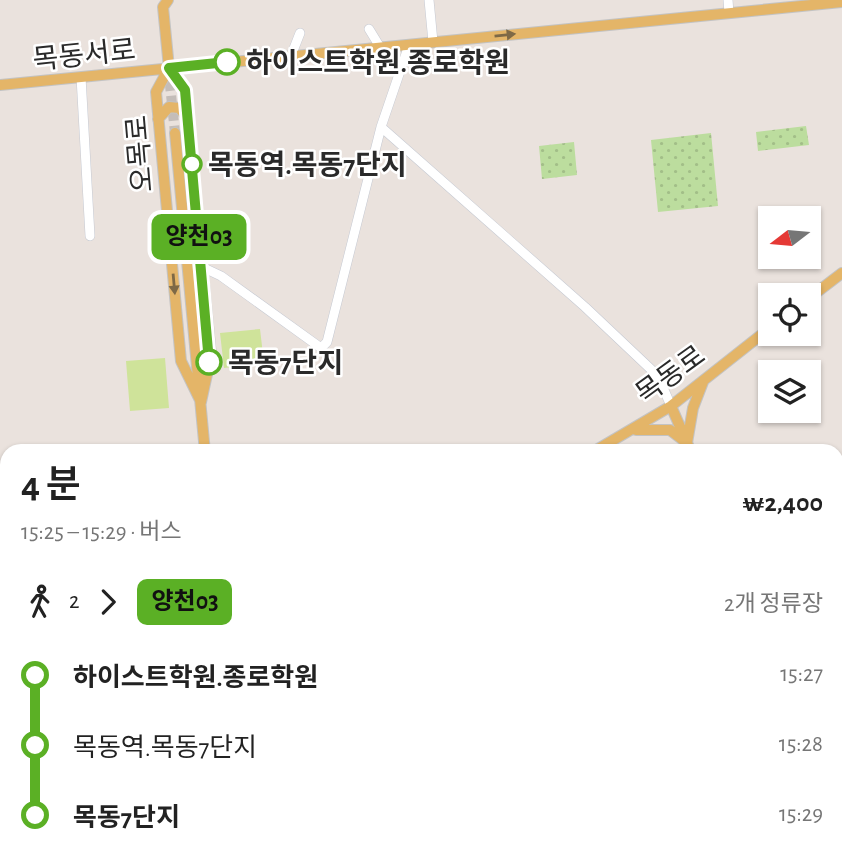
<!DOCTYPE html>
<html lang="ko">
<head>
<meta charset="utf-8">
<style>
  :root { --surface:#fff; --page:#f2f2f2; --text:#222; --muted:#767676 }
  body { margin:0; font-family:"Alegreya Sans","Noto Sans KR",sans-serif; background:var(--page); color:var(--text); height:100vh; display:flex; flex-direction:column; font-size:26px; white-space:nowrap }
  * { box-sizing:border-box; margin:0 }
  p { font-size:23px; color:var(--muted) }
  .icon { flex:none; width:38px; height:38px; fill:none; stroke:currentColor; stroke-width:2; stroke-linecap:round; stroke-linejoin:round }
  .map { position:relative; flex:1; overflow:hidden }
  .drawer { position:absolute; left:0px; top:444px; width:844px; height:422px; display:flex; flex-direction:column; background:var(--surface); border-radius:21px 21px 0 0; box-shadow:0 2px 5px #0004 }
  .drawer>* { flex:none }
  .badge { padding:0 14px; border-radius:10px; font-size:24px; line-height:46px }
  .needle { width:46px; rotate:254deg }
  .tools { position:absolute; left:758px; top:206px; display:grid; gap:14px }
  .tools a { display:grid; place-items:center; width:63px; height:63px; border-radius:0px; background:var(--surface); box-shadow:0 2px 5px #0004; font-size:35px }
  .map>.badge { position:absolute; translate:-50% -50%; box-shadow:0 0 0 4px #fff }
  .legs { display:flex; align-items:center; gap:10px; height:77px; padding:0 21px; font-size:23px }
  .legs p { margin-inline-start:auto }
  .summary { display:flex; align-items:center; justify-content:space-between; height:119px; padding:0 21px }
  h1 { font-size:38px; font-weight:600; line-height:52px }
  ul { padding:0 21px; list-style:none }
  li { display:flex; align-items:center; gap:24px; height:70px; font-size:26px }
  li i { display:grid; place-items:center; width:10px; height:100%; margin:0 9px; background:currentColor }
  li i::after { content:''; width:18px; height:18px; margin:-9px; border:5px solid; border-radius:50%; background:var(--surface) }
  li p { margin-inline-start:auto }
  li:first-child i { background:linear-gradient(#0000 50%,currentColor 0) }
  li:last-child i { background:linear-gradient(currentColor 50%,#0000 0) }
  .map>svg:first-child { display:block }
  .park { fill:url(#park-dots) }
  .pitch { fill:#cfe39a }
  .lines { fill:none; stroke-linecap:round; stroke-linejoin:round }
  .major-tunnel { stroke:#c4bdb9; stroke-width:10; stroke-dasharray:10 5; stroke-linecap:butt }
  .minor-casing { stroke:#c5c9d2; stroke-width:10 }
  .major-casing { stroke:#c3c3c3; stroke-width:12 }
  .minor { stroke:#fff; stroke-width:9 }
  .major { stroke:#e4b568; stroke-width:10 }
  .oneway { fill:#7e6946 }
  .line-1-casing { stroke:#fff; stroke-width:16 }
  .line-1 { stroke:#5bb025; stroke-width:10 }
  .stop-1-dot { fill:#fff; stroke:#5bb025; stroke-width:3.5 }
  .labels { text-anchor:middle; stroke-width:5; stroke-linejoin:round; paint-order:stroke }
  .street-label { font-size:28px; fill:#2a2a2a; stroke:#fff }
  .stop-label { font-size:28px; font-weight:bold; fill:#2a2a2a; stroke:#fff; text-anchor:start }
</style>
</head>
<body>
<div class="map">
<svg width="842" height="866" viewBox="0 0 842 866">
  <defs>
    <pattern id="park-dots" width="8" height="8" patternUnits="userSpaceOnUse" patternTransform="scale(1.75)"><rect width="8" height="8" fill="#bcdd9e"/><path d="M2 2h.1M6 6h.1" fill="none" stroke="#a2be88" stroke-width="1.8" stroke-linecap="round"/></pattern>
  </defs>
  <rect width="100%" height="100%" fill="#eae2dd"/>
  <path class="park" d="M 806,126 L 809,145 L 758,151 L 756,132 Z
    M 711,133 L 718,206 L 658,212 L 651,140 Z
    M 574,142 L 577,175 L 542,179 L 539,146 Z"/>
  <path class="pitch" d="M 260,329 L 264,363 L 224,368 L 220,333 Z
    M 165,358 L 169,408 L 130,411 L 126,361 Z"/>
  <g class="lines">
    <path class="major-tunnel" d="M 168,66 L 175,133"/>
    <defs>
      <path id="minor" d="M 429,0 L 433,42
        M 728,0 L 729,13
        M 369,29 L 380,47
        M 291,56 L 300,33
        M 81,77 L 90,236
        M 381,127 L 585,307 L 658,376 L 671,406
        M 202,267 L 221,276 L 321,348 L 327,342 L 381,127 L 409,45
        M 836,646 L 842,644
        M 0,694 L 7,692
        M 836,717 L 842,714
        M 0,826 L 7,824
        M 36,859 L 36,866
        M 117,859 L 118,866
        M 179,859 L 180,866
        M 243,859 L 244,866
        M 403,859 L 406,866
        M 471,859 L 474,866
        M 532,859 L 536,866
        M 719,859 L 722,866
        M 784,859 L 787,866
        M 507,866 L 522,859"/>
      <path id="major" d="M 168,0 L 163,7 L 169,68 L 185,90 L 211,356 L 201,402
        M 169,68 L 156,92 L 181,361 L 201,402
        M 0,85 L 842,2
        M 158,119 L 169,107 L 179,108 L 187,117
        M 175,133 L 205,452
        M 808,299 L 842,273
        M 671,406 L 691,452
        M 636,430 L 670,430 L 687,443
        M 687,443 L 693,408 L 703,382
        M 593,452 L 671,406 L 770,328
        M 0,735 L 7,733
        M 0,749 L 7,746
        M 836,788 L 842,801
        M 327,859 L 330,866"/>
    </defs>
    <use href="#minor" class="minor-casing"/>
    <use href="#major" class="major-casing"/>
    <use href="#minor" class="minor"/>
    <use href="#major" class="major"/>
  </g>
  <defs><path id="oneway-solid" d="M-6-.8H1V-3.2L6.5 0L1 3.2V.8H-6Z" transform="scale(1.75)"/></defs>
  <g class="oneway">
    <use href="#oneway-solid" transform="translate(505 35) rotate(-6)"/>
    <use href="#oneway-solid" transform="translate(174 284) rotate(85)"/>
  </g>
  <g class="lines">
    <defs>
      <path id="line-1" d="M 209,362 L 185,90 L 169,68 L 227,62"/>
    </defs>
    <use href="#line-1" class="line-1-casing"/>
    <use href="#line-1" class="line-1"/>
  </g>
  <g class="stop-1-dot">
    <circle cx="227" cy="62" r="12"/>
    <circle cx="192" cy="164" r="9"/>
    <circle cx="209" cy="362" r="12"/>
  </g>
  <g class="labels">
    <g class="street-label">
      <text transform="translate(84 54) rotate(-6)" y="10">목동서로</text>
      <text transform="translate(139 154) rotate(-95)" y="10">오목로</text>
      <text transform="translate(670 374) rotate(-36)" y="10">목동로</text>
    </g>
    <g class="stop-label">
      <text x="246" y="72">하이스트학원.종로학원</text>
      <text x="208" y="174">목동역.목동7단지</text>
      <text x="228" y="372">목동7단지</text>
    </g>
  </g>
</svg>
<div class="tools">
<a><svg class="needle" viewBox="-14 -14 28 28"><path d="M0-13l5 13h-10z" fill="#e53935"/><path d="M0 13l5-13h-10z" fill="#767676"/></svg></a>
<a><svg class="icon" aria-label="locate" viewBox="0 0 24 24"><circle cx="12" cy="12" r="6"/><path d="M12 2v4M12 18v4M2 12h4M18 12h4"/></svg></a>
<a><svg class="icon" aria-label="layers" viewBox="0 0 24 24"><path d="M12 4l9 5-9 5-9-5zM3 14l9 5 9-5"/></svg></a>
</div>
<b class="badge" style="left:199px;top:237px;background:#5bb025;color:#111">양천03</b>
<section class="drawer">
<div class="summary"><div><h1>4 분</h1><p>15:25 – 15:29 · 버스</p></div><b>₩2,400</b></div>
<div class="legs"><svg class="icon" aria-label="walk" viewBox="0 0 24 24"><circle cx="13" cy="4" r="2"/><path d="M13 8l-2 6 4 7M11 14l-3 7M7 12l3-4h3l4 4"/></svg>2<svg class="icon" aria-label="forward" viewBox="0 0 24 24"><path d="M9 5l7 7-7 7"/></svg><b class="badge" style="background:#5bb025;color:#111">양천03</b><p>2개 정류장</p></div>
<ul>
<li><i style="color:#5bb025"></i><b>하이스트학원.종로학원</b><p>15:27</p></li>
<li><i style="color:#5bb025"></i><span>목동역.목동7단지</span><p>15:28</p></li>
<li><i style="color:#5bb025"></i><b>목동7단지</b><p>15:29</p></li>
</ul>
</section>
</div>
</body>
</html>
